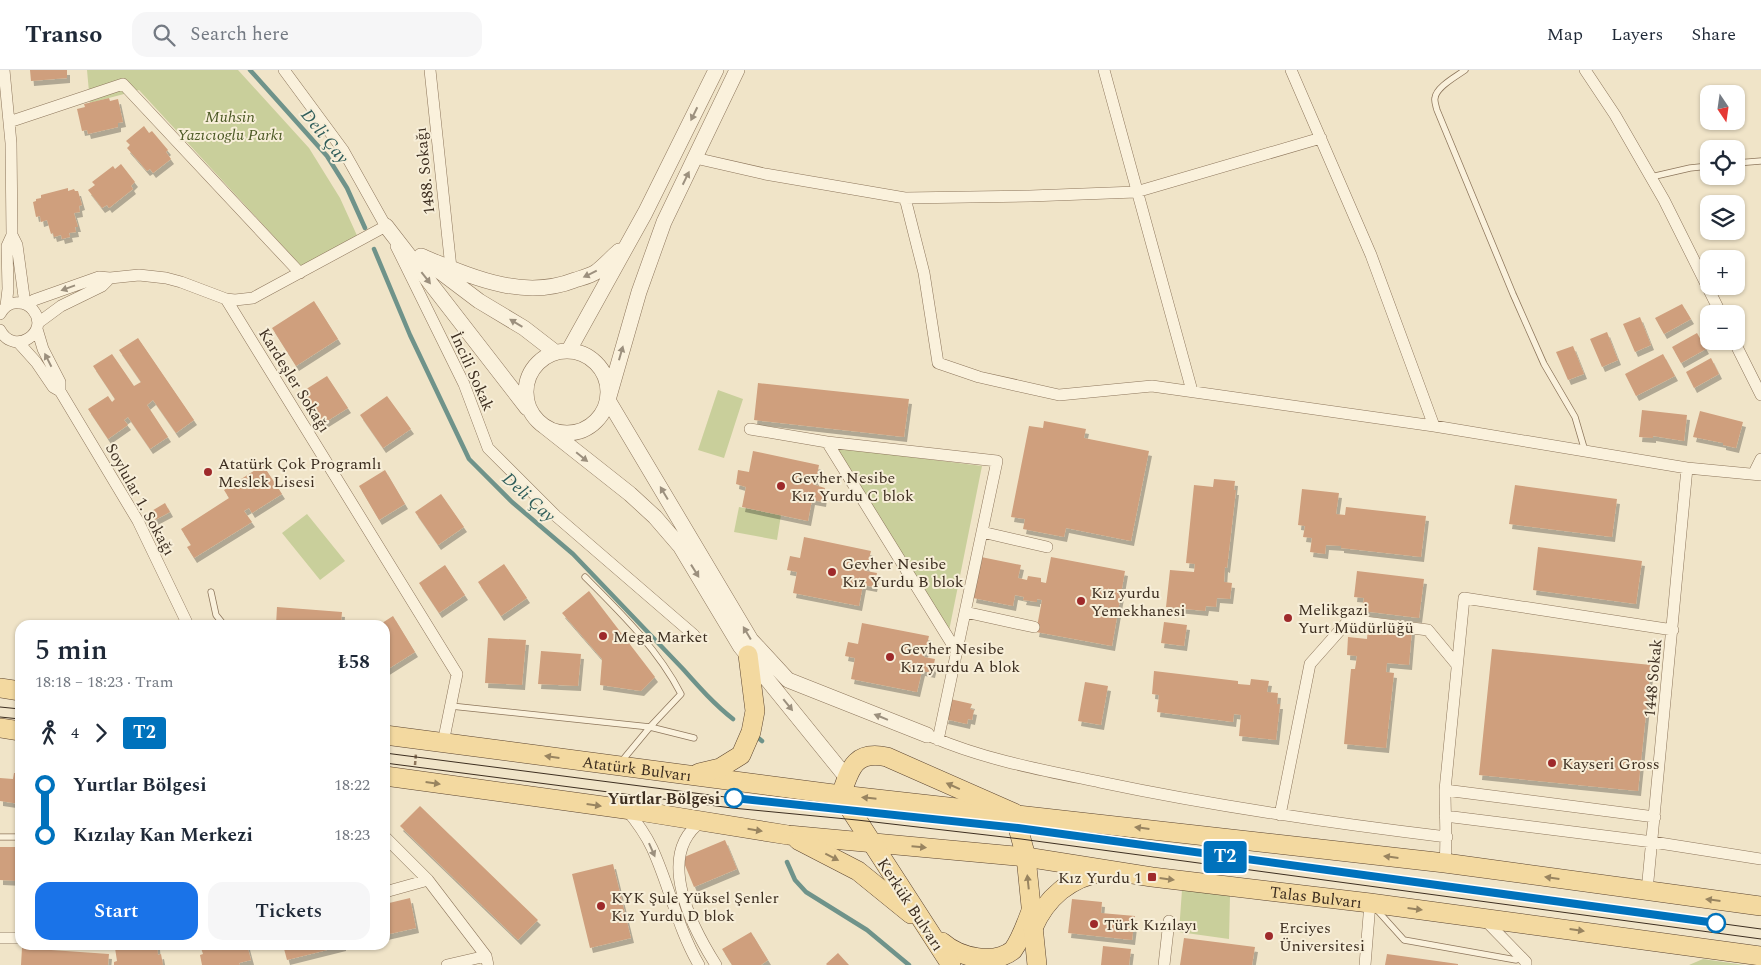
<!DOCTYPE html>
<html lang="en">
<head>
<meta charset="utf-8">
<style>
  :root { --surface:#fff; --page:#f6f6f7; --text:#1f2937; --muted:#747a83; --line:#e0e1e3; --accent:#1a73e8 }
  body { margin:0; font-family:Spectral,serif; background:var(--page); color:var(--text); height:100vh; display:flex; flex-direction:column; font-size:19px; white-space:nowrap }
  * { box-sizing:border-box; margin:0 }
  p { font-size:16px; color:var(--muted) }
  .icon { flex:none; width:28px; height:28px; fill:none; stroke:currentColor; stroke-width:2; stroke-linecap:round; stroke-linejoin:round }
  .map { position:relative; flex:1; overflow:hidden }
  .side { position:absolute; left:15px; top:550px; width:375px; height:330px; display:flex; flex-direction:column; background:var(--surface); border-radius:15px; box-shadow:0 1px 4px #0004 }
  .side>* { flex:none }
  .badge { padding:0 10px; border-radius:4px; font-size:18px; line-height:32px }
  .needle { width:32px; rotate:167deg }
  .controls { position:absolute; left:1700px; top:15px; display:grid; gap:10px }
  .controls a { display:grid; place-items:center; width:45px; height:45px; border-radius:10px; background:var(--surface); box-shadow:0 1px 4px #0004; font-size:25px }
  .map>.badge { position:absolute; translate:-50% -50%; box-shadow:0 0 0 2px #fff }
  .legs { display:flex; align-items:center; gap:8px; height:55px; padding:0 20px; font-size:16px }
  .legs p { margin-inline-start:auto }
  .headline { display:flex; align-items:center; justify-content:space-between; height:85px; padding:0 20px }
  h1 { font-size:28px; font-weight:600; line-height:38px }
  .primary-button { display:flex; gap:10px; margin-top:auto; padding:10px 20px }
  .primary-button a { flex:1; height:58px; border-radius:15px; background:var(--accent); color:#fff; font-size:20px; font-weight:600; line-height:58px; text-align:center }
  .primary-button a+a { background:var(--page); color:var(--text) }
  ul { padding:0 20px; list-style:none }
  li { display:flex; align-items:center; gap:18px; height:50px; font-size:19px }
  li i { display:grid; place-items:center; width:8px; height:100%; margin:0 6px; background:currentColor }
  li i::after { content:''; width:12px; height:12px; margin:-6px; border:4px solid; border-radius:50%; background:var(--surface) }
  li p { margin-inline-start:auto }
  li:first-child i { background:linear-gradient(#0000 50%,currentColor 0) }
  li:last-child i { background:linear-gradient(currentColor 50%,#0000 0) }
  header { display:flex; align-items:center; gap:30px; box-sizing:border-box; height:70px; padding:0 25px; background:var(--surface); border-bottom:1px solid var(--line) }
  header strong { font-size:24px }
  nav { display:flex; gap:28px; margin-inline-start:auto; font-size:18px }
  .search { width:350px; height:45px; background:var(--page); display:flex; align-items:center; gap:12px; box-sizing:border-box; padding:0 18px; border-radius:15px; color:var(--muted); font-size:19px }
  .map>svg:first-child { display:block }
  .green { fill:#c9cf9b }
  .lines { fill:none; stroke-linecap:round; stroke-linejoin:round }
  .stream { stroke:#6f938a; stroke-width:4.5 }
  .building { fill:#cf9f7d; filter:url(#shadow) }
  .service-casing { stroke:#8d765c; stroke-width:7 }
  .minor-casing { stroke:#8d765c; stroke-width:12 }
  .tertiary-casing { stroke:#8d765c; stroke-width:16 }
  .primary-casing { stroke:#5b4430; stroke-width:20 }
  .path { stroke:#8d765c; stroke-width:2.5; stroke-dasharray:4 2.5; stroke-linecap:butt }
  .service { stroke:#faf1dc; stroke-width:5.5 }
  .minor { stroke:#faf1dc; stroke-width:11 }
  .tertiary { stroke:#faf1dc; stroke-width:15 }
  .primary { stroke:#f3d9a0; stroke-width:19 }
  .tram { stroke:#3d2e20; stroke-width:1 }
  .oneway { fill:#9c907e }
  .oneway2 { fill:#988460 }
  .line-1-casing { stroke:#fff; stroke-width:11 }
  .line-1 { stroke:#0072bc; stroke-width:8 }
  .poi-dot { fill:#9e2a2b; stroke:#f7eed8; stroke-width:2 }
  .stop-1-dot { fill:#fff; stroke:#0072bc; stroke-width:2.5 }
  .labels { text-anchor:middle; stroke-width:4; stroke-linejoin:round; paint-order:stroke }
  .park-label { font-size:16px; font-style:italic; fill:#4d5a26; stroke:#f7eed8 }
  .street-label { font-size:16px; fill:#3d2e20; stroke:#f7eed8 }
  .poi-label { font-size:16px; fill:#3d2e20; stroke:#f7eed8; text-anchor:start }
  .stop-label { font-size:16px; font-weight:bold; fill:#3d2e20; stroke:#f7eed8; text-anchor:end }
  .water-label { font-size:18px; font-style:italic; fill:#2f5d5a; stroke:#f7eed8 }
</style>
</head>
<body>
<header>
<strong>Transo</strong>
<div class="search"><svg class="icon" aria-label="search" viewBox="0 0 24 24"><circle cx="10" cy="10" r="6"/><path d="M15 15l6 6"/></svg>Search here</div>
<nav><a>Map</a><a>Layers</a><a>Share</a></nav>
</header>
<div class="map">
<svg width="1761" height="895" viewBox="0 0 1761 895">
  <defs>
    <filter id="shadow"><feDropShadow dx="3" dy="5" stdDeviation="0" flood-color="#0004"/></filter>
  </defs>
  <rect width="100%" height="100%" fill="#f0e4c8"/>
  <path class="green" d="M 87,0 L 238,0 L 309,78 L 340,128 L 359,170 L 303,198 L 139,20 L 90,33 Z
    M 718,320 L 743,329 L 724,388 L 698,380 Z
    M 832,377 L 982,396 L 949,561 Z
    M 739,437 L 781,445 L 777,470 L 734,462 Z
    M 307,444 L 345,491 L 320,510 L 282,463 Z
    M 1182,820 L 1230,826 L 1229,869 L 1179,862 Z
    M 1703,889 L 1744,895 L 1689,895 Z"/>
  <g class="lines">
    <path class="stream" d="M 250,0 L 327,86 L 347,118 L 365,158
      M 374,179 L 410,265 L 469,389 L 512,432 L 573,484 L 683,599 C 699,617 714,634 733,649
      M 756,666 L 762,671
      M 787,792 L 795,810 L 806,822 L 867,860 L 909,895"/>
  </g>
  <path class="building" d="M 30,0 L 67,0 L 67,8 L 31,11 Z
    M 109,28 L 110,31 L 118,29 L 123,52 L 118,53 L 118,57 L 88,64 L 87,60 L 82,61 L 77,39 L 85,37 L 84,34 Z
    M 144,56 L 149,63 L 152,61 L 168,80 L 166,82 L 171,89 L 153,103 L 150,99 L 147,101 L 127,78 L 130,75 L 126,71 Z
    M 121,94 L 135,112 L 131,116 L 133,119 L 109,138 L 107,135 L 102,138 L 88,120 L 95,115 L 92,112 L 113,96 L 115,99 Z
    M 68,118 L 68,121 L 74,119 L 75,121 L 78,121 L 82,135 L 79,136 L 80,142 L 74,143 L 78,157 L 75,157 L 76,162 L 69,163 L 70,167 L 62,169 L 61,165 L 54,167 L 53,163 L 51,164 L 47,150 L 41,152 L 40,146 L 36,147 L 33,132 L 36,131 L 36,129 L 41,128 L 41,125 Z
    M 314,231 L 338,269 L 296,296 L 272,258 Z
    M 1682,234 L 1691,249 L 1664,264 L 1655,248 Z
    M 1640,247 L 1651,275 L 1635,282 L 1623,254 Z
    M 1607,262 L 1618,290 L 1602,297 L 1590,269 Z
    M 1697,263 L 1706,279 L 1681,293 L 1672,277 Z
    M 138,268 L 194,350 L 176,363 L 153,330 L 147,335 L 168,367 L 150,379 L 128,347 L 124,350 L 128,355 L 108,369 L 88,339 L 108,326 L 112,332 L 115,329 L 93,296 L 112,284 L 134,316 L 141,312 L 119,280 Z
    M 1573,276 L 1584,304 L 1568,310 L 1556,282 Z
    M 1663,284 L 1675,306 L 1636,326 L 1625,304 Z
    M 1711,288 L 1719,304 L 1694,318 L 1686,302 Z
    M 327,306 L 348,338 L 321,355 L 300,323 Z
    M 758,313 L 909,329 L 904,367 L 754,350 Z
    M 387,326 L 411,359 L 383,378 L 360,345 Z
    M 1642,340 L 1687,345 L 1684,371 L 1653,366 L 1653,368 L 1639,367 Z
    M 1700,341 L 1743,352 L 1736,378 L 1723,375 L 1723,373 L 1693,367 Z
    M 1044,351 L 1086,359 L 1084,368 L 1149,381 L 1131,471 L 1066,458 L 1064,467 L 1023,459 L 1025,449 L 1011,447 L 1029,356 L 1043,358 Z
    M 753,381 L 819,395 L 815,415 L 825,418 L 823,432 L 812,430 L 808,451 L 742,437 L 746,417 L 736,414 L 738,400 L 749,402 Z
    M 263,395 L 282,424 L 252,443 L 249,438 L 244,441 L 252,452 L 194,488 L 187,477 L 191,475 L 181,459 L 229,428 L 224,420 Z
    M 385,400 L 405,434 L 379,450 L 359,416 Z
    M 1214,409 L 1235,411 L 1234,420 L 1236,420 L 1227,498 L 1225,497 L 1224,512 L 1232,513 L 1230,529 L 1217,528 L 1216,537 L 1206,536 L 1205,541 L 1166,537 L 1170,500 L 1194,502 L 1195,494 L 1186,493 L 1194,415 L 1213,417 Z
    M 1515,415 L 1617,429 L 1612,467 L 1509,454 Z
    M 1302,419 L 1339,423 L 1336,444 L 1345,445 L 1346,437 L 1426,446 L 1421,487 L 1341,478 L 1341,476 L 1326,475 L 1325,484 L 1310,482 L 1312,468 L 1303,467 L 1305,456 L 1298,455 Z
    M 441,424 L 464,457 L 438,475 L 415,442 Z
    M 165,433 L 170,442 L 155,450 L 150,442 Z
    M 804,467 L 871,481 L 866,501 L 877,503 L 874,517 L 863,515 L 859,536 L 793,523 L 797,502 L 787,500 L 790,486 L 800,488 Z
    M 1538,477 L 1642,491 L 1636,534 L 1533,520 Z
    M 981,487 L 1021,495 L 1018,508 L 1027,510 L 1028,506 L 1041,508 L 1041,512 L 1046,513 L 1051,487 L 1125,501 L 1112,576 L 1036,562 L 1042,530 L 1037,529 L 1037,532 L 1023,530 L 1024,527 L 1015,525 L 1013,536 L 973,528 Z
    M 504,494 L 527,528 L 501,546 L 478,512 Z
    M 445,495 L 465,525 L 439,543 L 419,513 Z
    M 1357,501 L 1424,509 L 1419,548 L 1362,541 L 1364,528 L 1354,527 Z
    M 589,521 L 655,607 L 641,621 L 600,615 L 602,589 L 562,543 Z
    M 277,537 L 342,542 L 341,553 L 302,551 L 301,555 L 276,555 Z
    M 393,546 L 415,582 L 385,601 L 385,555 L 379,555 Z
    M 1164,552 L 1187,555 L 1184,576 L 1161,573 Z
    M 862,553 L 929,566 L 924,587 L 935,589 L 932,603 L 922,601 L 917,622 L 851,609 L 855,588 L 845,586 L 848,572 L 858,574 Z
    M 1368,557 L 1412,559 L 1409,595 L 1387,593 L 1386,602 L 1394,603 L 1386,678 L 1344,674 L 1351,599 L 1355,599 L 1357,586 L 1347,585 L 1348,567 L 1367,569 Z
    M 488,568 L 526,570 L 522,615 L 485,613 Z
    M 1492,579 L 1651,595 L 1638,721 L 1479,705 Z
    M 541,581 L 581,584 L 578,616 L 538,614 Z
    M 1154,601 L 1238,611 L 1238,614 L 1250,615 L 1251,609 L 1269,611 L 1267,622 L 1278,623 L 1277,634 L 1280,634 L 1276,670 L 1239,666 L 1241,645 L 1234,644 L 1233,652 L 1157,642 L 1159,625 L 1152,624 Z
    M 1085,612 L 1108,616 L 1101,655 L 1078,651 Z
    M 950,629 L 972,634 L 970,639 L 974,640 L 972,650 L 968,649 L 967,654 L 945,649 Z
    M 14,703 L 20,703 L 20,734 L 0,731 L 0,708 L 13,709 Z
    M 420,736 L 538,850 L 518,870 L 400,756 Z
    M 725,770 L 737,799 L 694,817 L 682,788 Z
    M 0,777 L 20,777 L 20,811 L 0,810 Z
    M 613,794 L 631,868 L 590,878 L 572,804 Z
    M 410,828 L 416,858 L 385,865 L 385,834 Z
    M 1072,829 L 1102,832 L 1101,843 L 1135,846 L 1132,870 L 1068,863 Z
    M 751,862 L 768,890 L 761,895 L 732,895 L 722,879 Z
    M 1184,868 L 1255,877 L 1252,895 L 1180,895 Z
    M 135,875 L 157,875 L 158,885 L 161,884 L 163,895 L 114,895 L 114,892 L 117,891 L 115,878 Z
    M 200,875 L 247,875 L 251,890 L 239,893 L 240,895 L 202,895 L 200,885 L 203,884 Z
    M 283,875 L 343,875 L 343,876 L 287,890 Z
    M 1103,876 L 1131,879 L 1129,895 L 1101,895 Z
    M 22,878 L 109,884 L 108,895 L 21,895 Z
    M 838,883 L 849,895 L 827,895 L 826,894 Z
    M 1387,884 L 1458,894 L 1458,895 L 1385,895 Z"/>
  <g class="lines">
    <defs>
      <path id="service" d="M 1465,0 C 1457,6 1436,17 1435,28 C 1434,31 1436,36 1437,40 L 1513,224 L 1544,294 L 1575,347 L 1585,381
        M 1736,93 L 1761,91
        M 1651,107 L 1690,98 L 1709,96
        M 585,507 C 620,542 658,579 681,624 L 650,657 L 621,692
        M 211,522 L 216,545 L 224,555
        M 451,636 L 650,657 L 694,668
        M 0,767 L 20,767
        M 1377,840 L 1404,870 L 1516,890"/>
      <path id="minor" d="M 4,0 L 11,73 L 12,165 L 7,176 L 8,219 L 6,236
        M 284,0 L 343,80 L 389,162
        M 430,0 L 451,198
        M 1104,0 L 1192,321
        M 1291,0 L 1371,185 L 1434,356
        M 1585,0 L 1615,45 L 1664,130 L 1721,244
        M 9,52 L 123,14 L 300,203
        M 695,88 L 765,104 L 905,128 L 1030,126 L 1136,122 L 1321,68
        M 905,128 L 924,203 L 938,293 L 979,307 L 1059,325 L 1152,316 L 1434,356 L 1687,398 L 1761,405
        M 12,165 L 17,175 L 25,234
        M 396,176 L 464,314 L 488,378 L 556,446 L 694,565
        M 226,229 L 457,604 L 443,673
        M 29,235 L 34,230 L 99,207 L 110,208 L 139,205 L 166,208 L 181,212 L 226,229 L 235,230 L 253,228 L 262,223 L 386,156
        M 0,244 C 4,237 11,232 19,233 C 25,233 29,235 33,240 C 51,262 14,287 0,260
        M 38,253 L 61,236 L 102,216 L 110,208
        M 37,259 L 43,279 L 60,312 L 60,321
        M 1734,271 L 1761,325
        M 18,272 L 36,292 L 53,317 L 60,321 L 138,451 L 188,555
        M 750,359 L 827,372 L 997,391 L 938,670
        M 827,372 L 957,582
        M 1754,403 L 1761,389
        M 982,462 L 1047,477
        M 965,542 L 1034,557
        M 932,667 C 986,690 1042,700 1100,712 C 1214,736 1330,753 1447,767
        M 1445,720 L 1655,747
        M 626,739 C 636,751 645,763 652,778 C 670,817 677,857 699,895
        M 1280,745 L 1310,594 L 1349,550 L 1428,560 L 1457,595
        M 1445,746 L 1653,772 L 1761,789
        M 702,751 C 654,785 692,857 716,895
        M 385,767 L 428,810 L 486,886 L 488,895
        M 1445,793 C 1447,768 1445,745 1445,720 L 1464,528 L 1673,560
        M 1647,821 L 1687,398
        M 385,822 L 428,810
        M 1484,849 L 1526,892 L 1526,895
        M 0,868 L 20,868
        M 447,895 L 486,886
        M 1164,895 L 1169,851
        M 1365,895 L 1370,833"/>
      <path id="tertiary" d="M 737,0 L 664,152 L 639,222 L 608,330 L 751,570 L 788,610 L 927,665
        M 386,156 L 527,338
        M 421,186 C 470,206 522,231 575,210 C 581,208 590,206 596,202 C 604,196 611,188 619,181
        M 434,197 L 479,231 L 524,258 L 555,282
        M 569,280 L 645,143 L 716,0
        M526 322a41 41 0 1 1 82 0a41 41 0 1 1-82 0Z
        M 544,356 L 630,424 L 655,447 L 680,476 L 740,576 L 847,708"/>
      <g id="primary">
        <path d="M 0,618 L 20,621"/>
        <path d="M 0,658 L 20,661"/>
        <path id="s1" d="M 385,665 L 841,725 L 1445,793 L 1761,836"/>
        <path d="M 699,703 L 720,698 L 741,685 L 751,662 L 755,641 L 748,585"/>
        <path id="s2" d="M 385,706 L 639,741 L 788,765 L 1026,787 L 1152,807 L 1370,833 L 1761,886"/>
        <path d="M 798,770 L 858,801 L 911,844"/>
        <path d="M 1033,858 C 1046,828 1070,807 1103,802"/>
        <path d="M 942,872 C 960,888 995,895 1013,880 C 1021,869 1026,854 1031,841"/>
        <path d="M 951,895 L 841,725 C 850,699 854,680 887,687 L 1014,743 L 1026,787 L 1037,895"/>
      </g>
    </defs>
    <use href="#service" class="service-casing"/>
    <use href="#minor" class="minor-casing"/>
    <use href="#tertiary" class="tertiary-casing"/>
    <use href="#primary" class="primary-casing"/>
    <path class="path" d="M 415,695 L 416,683"/>
    <use href="#service" class="service"/>
    <use href="#minor" class="minor"/>
    <use href="#tertiary" class="tertiary"/>
    <use href="#primary" class="primary"/>
    <path class="tram" d="M 0,637 L 20,639
      M 0,647 L 20,649
      M 385,683 L 733,728 L 1018,758 L 1761,859
      M 385,693 L 732,738 L 857,750 L 1021,769 L 1761,869"/>
  </g>
  <defs><path id="oneway-solid" d="M-6-.8H1V-3.2L6.5 0L1 3.2V.8H-6Z" transform="scale(1.25)"/></defs>
  <g class="oneway">
    <use href="#oneway-solid" transform="translate(694 44) rotate(116)"/>
    <use href="#oneway-solid" transform="translate(686 108) rotate(-64)"/>
    <use href="#oneway-solid" transform="translate(590 204) rotate(154)"/>
    <use href="#oneway-solid" transform="translate(426 208) rotate(52)"/>
    <use href="#oneway-solid" transform="translate(68 218) rotate(160)"/>
    <use href="#oneway-solid" transform="translate(516 253) rotate(-149)"/>
    <use href="#oneway-solid" transform="translate(621 283) rotate(-74)"/>
    <use href="#oneway-solid" transform="translate(48 290) rotate(-117)"/>
    <use href="#oneway-solid" transform="translate(582 387) rotate(39)"/>
    <use href="#oneway-solid" transform="translate(664 423) rotate(-121)"/>
    <use href="#oneway-solid" transform="translate(695 501) rotate(58)"/>
    <use href="#oneway-solid" transform="translate(747 563) rotate(-121)"/>
    <use href="#oneway-solid" transform="translate(788 635) rotate(51)"/>
    <use href="#oneway-solid" transform="translate(881 647) rotate(-158)"/>
    <use href="#oneway-solid" transform="translate(652 780) rotate(66)"/>
  </g>
  <g class="oneway2">
    <use href="#oneway-solid" transform="translate(552 687) rotate(-172)"/>
    <use href="#oneway-solid" transform="translate(433 713) rotate(8)"/>
    <use href="#oneway-solid" transform="translate(953 716) rotate(-156)"/>
    <use href="#oneway-solid" transform="translate(869 728) rotate(-174)"/>
    <use href="#oneway-solid" transform="translate(594 735) rotate(8)"/>
    <use href="#oneway-solid" transform="translate(1142 758) rotate(-173)"/>
    <use href="#oneway-solid" transform="translate(755 760) rotate(9)"/>
    <use href="#oneway-solid" transform="translate(919 777) rotate(5)"/>
    <use href="#oneway-solid" transform="translate(832 787) rotate(27)"/>
    <use href="#oneway-solid" transform="translate(1391 787) rotate(-173)"/>
    <use href="#oneway-solid" transform="translate(1552 808) rotate(-172)"/>
    <use href="#oneway-solid" transform="translate(1167 809) rotate(7)"/>
    <use href="#oneway-solid" transform="translate(1028 812) rotate(-96)"/>
    <use href="#oneway-solid" transform="translate(1713 830) rotate(-173)"/>
    <use href="#oneway-solid" transform="translate(1415 839) rotate(7)"/>
    <use href="#oneway-solid" transform="translate(1577 860) rotate(8)"/>
  </g>
  <g class="lines">
    <defs>
      <path id="line-1" d="M 734,728 L 1018,758 L 1716,853"/>
    </defs>
    <use href="#line-1" class="line-1-casing"/>
    <use href="#line-1" class="line-1"/>
  </g>
  <g class="poi-dot">
    <circle cx="208" cy="402" r="5"/>
    <circle cx="781" cy="416" r="5"/>
    <circle cx="832" cy="502" r="5"/>
    <circle cx="1081" cy="531" r="5"/>
    <circle cx="1288" cy="548" r="5"/>
    <circle cx="603" cy="566" r="5"/>
    <circle cx="890" cy="587" r="5"/>
    <circle cx="1552" cy="693" r="5"/>
    <rect x="1147" y="802" width="10" height="10" rx="2.5"/>
    <circle cx="601" cy="836" r="5"/>
    <circle cx="1094" cy="854" r="5"/>
    <circle cx="1269" cy="866" r="5"/>
  </g>
  <g class="stop-1-dot">
    <circle cx="734" cy="728" r="9"/>
    <circle cx="1716" cy="853" r="9"/>
  </g>
  <g class="labels">
    <g class="park-label">
      <text x="230" y="52">Muhsin<tspan x="230" dy="18">Yazıcıoglu Parkı</tspan></text>
    </g>
    <g class="street-label">
      <text transform="translate(424 101) rotate(-96)" y="6">1488. Sokağı</text>
      <text transform="translate(473 301) rotate(66)" y="6">İncili Sokak</text>
      <text transform="translate(295 310) rotate(58)" y="6">Kardeşler Sokağı</text>
      <text transform="translate(141 429) rotate(61)" y="6">Soylular 1. Sokağı</text>
      <text transform="translate(1652 608) rotate(-85)" y="6">1448 Sokak</text>
      <text dy="6" stroke="none"><textPath href="#s1" startOffset="254">Atatürk Bulvarı</textPath></text>
      <text dy="6" stroke="none"><textPath href="#s2" startOffset="939">Talas Bulvarı</textPath></text>
      <text transform="translate(911 834) rotate(57)" y="6">Kerkük Bulvarı</text>
    </g>
    <g class="poi-label">
      <text x="218" y="399">Atatürk Çok Programlı<tspan x="218" dy="18">Meslek Lisesi</tspan></text>
      <text x="791" y="413">Gevher Nesibe<tspan x="791" dy="18">Kız Yurdu C blok</tspan></text>
      <text x="842" y="499">Gevher Nesibe<tspan x="842" dy="18">Kız Yurdu B blok</tspan></text>
      <text x="1091" y="528">Kız yurdu<tspan x="1091" dy="18">Yemekhanesi</tspan></text>
      <text x="1298" y="545">Melikgazi<tspan x="1298" dy="18">Yurt Müdürlüğü</tspan></text>
      <text x="613" y="572">Mega Market</text>
      <text x="900" y="584">Gevher Nesibe<tspan x="900" dy="18">Kız yurdu A blok</tspan></text>
      <text x="1562" y="699">Kayseri Gross</text>
      <text x="1142" y="813" text-anchor="end">Kız Yurdu 1</text>
      <text x="611" y="833">KYK Şule Yüksel Şenler<tspan x="611" dy="18">Kız Yurdu D blok</tspan></text>
      <text x="1104" y="860">Türk Kızılayı</text>
      <text x="1279" y="863">Erciyes<tspan x="1279" dy="18">Üniversitesi</tspan></text>
    </g>
    <g class="stop-label">
      <text x="720" y="734">Yurtlar Bölgesi</text>
    </g>
    <g class="water-label">
      <text transform="translate(325 66) rotate(51)" y="6">Deli Çay</text>
      <text transform="translate(529 427) rotate(42)" y="6">Deli Çay</text>
    </g>
  </g>
</svg>
<div class="controls">
<a><svg class="needle" viewBox="-14 -14 28 28"><path d="M0-13l5 13h-10z" fill="#e53935"/><path d="M0 13l5-13h-10z" fill="#747a83"/></svg></a>
<a><svg class="icon" aria-label="locate" viewBox="0 0 24 24"><circle cx="12" cy="12" r="6"/><path d="M12 2v4M12 18v4M2 12h4M18 12h4"/></svg></a>
<a><svg class="icon" aria-label="layers" viewBox="0 0 24 24"><path d="M12 4l9 5-9 5-9-5zM3 14l9 5 9-5"/></svg></a>
<a>+</a>
<a>−</a>
</div>
<b class="badge" style="left:1225px;top:787px;background:#0072bc;color:#fff">T2</b>
<section class="side">
<div class="headline"><div><h1>5 min</h1><p>18:18 – 18:23 · Tram</p></div><b>₺58</b></div>
<div class="legs"><svg class="icon" aria-label="walk" viewBox="0 0 24 24"><circle cx="13" cy="4" r="2"/><path d="M13 8l-2 6 4 7M11 14l-3 7M7 12l3-4h3l4 4"/></svg>4<svg class="icon" aria-label="forward" viewBox="0 0 24 24"><path d="M9 5l7 7-7 7"/></svg><b class="badge" style="background:#0072bc;color:#fff">T2</b></div>
<ul>
<li><i style="color:#0072bc"></i><b>Yurtlar Bölgesi</b><p>18:22</p></li>
<li><i style="color:#0072bc"></i><b>Kızılay Kan Merkezi</b><p>18:23</p></li>
</ul>
<div class="primary-button"><a>Start</a><a>Tickets</a></div>
</section>
</div>
</body>
</html>
